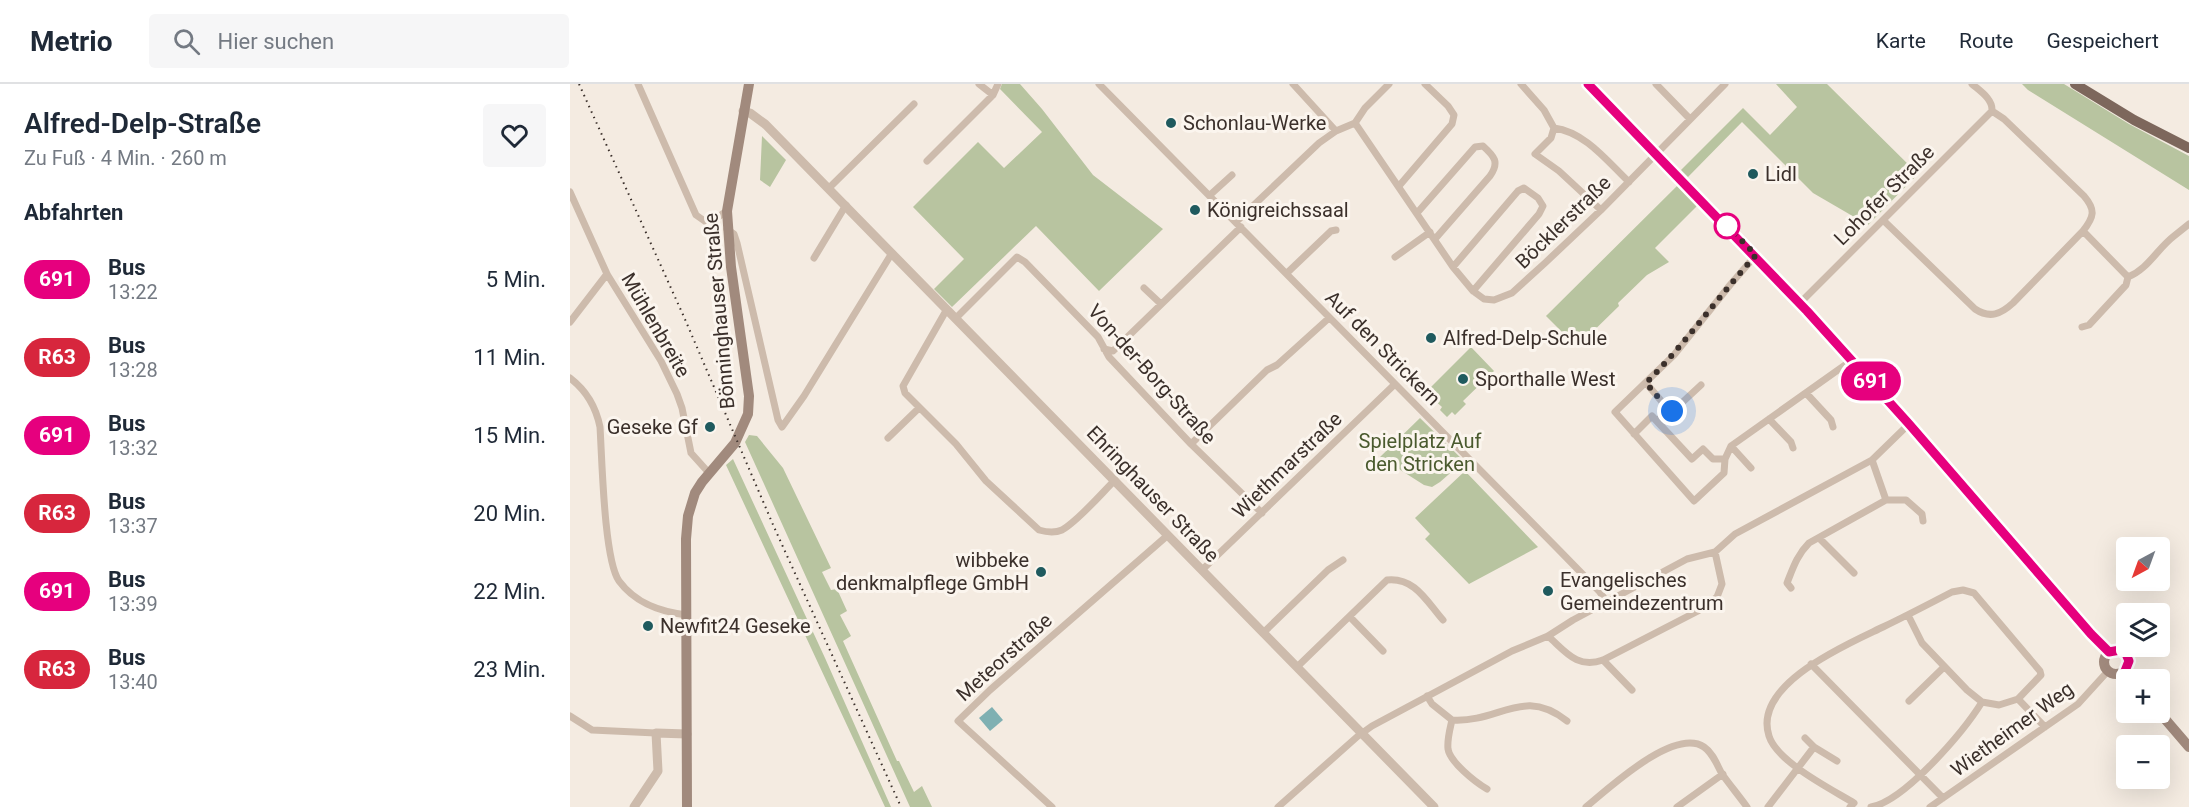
<!DOCTYPE html>
<html lang="de">
<head>
<meta charset="utf-8">
<style>
  :root { --surface:#fff; --page:#f6f6f7; --text:#1f2937; --muted:#747a83; --line:#e0e1e3 }
  body { margin:0; font-family:Roboto,sans-serif; background:var(--page); color:var(--text); height:100vh; display:flex; flex-direction:column; font-size:22px; white-space:nowrap }
  * { box-sizing:border-box; margin:0 }
  p { font-size:20px; color:var(--muted) }
  .icon { flex:none; width:33px; height:33px; fill:none; stroke:currentColor; stroke-width:2; stroke-linecap:round; stroke-linejoin:round }
  .map { position:relative; flex:1; overflow:hidden }
  .side { display:flex; flex-direction:column; background:var(--surface); width:570px }
  .side>* { flex:none }
  .badge { padding:0 12px; border-radius:20px; font-size:21px; line-height:39px }
  .needle { width:39px; rotate:221deg }
  .buttons { position:absolute; left:1546px; top:453px; display:grid; gap:12px }
  .buttons a { display:grid; place-items:center; width:54px; height:54px; border-radius:6px; background:var(--surface); box-shadow:0 6px 24px #0002; font-size:30px }
  .you { position:absolute; width:30px; height:30px; margin:-15px; border:4px solid #fff; border-radius:50%; background:#1a73e8; box-shadow:0 0 0 9px #1a73e833 }
  .map>.badge { position:absolute; translate:-50% -50%; box-shadow:0 0 0 3px #fff }
  h2 { padding:0 24px; font-size:22px; line-height:54px }
  .round { display:grid; place-items:center; flex:none; width:63px; height:63px; border-radius:6px; background:var(--page) }
  .summary { display:flex; align-items:center; justify-content:space-between; height:102px; padding:0 24px }
  h1 { font-size:28px; font-weight:600; line-height:45px }
  ul { padding:0; list-style:none }
  li { display:flex; align-items:center; gap:18px; height:78px; padding:0 24px }
  li div { flex:1 }
  li b { display:block; font-size:22px }
  li em { font-style:normal }
  li .badge { min-width:66px; font-weight:700; text-align:center }
  header { display:flex; align-items:center; gap:36px; box-sizing:border-box; height:84px; padding:0 30px; background:var(--surface); border-bottom:2px solid var(--line) }
  header strong { font-size:28px }
  nav { display:flex; gap:33px; margin-inline-start:auto; font-size:21px }
  .search { width:420px; height:54px; background:var(--page); display:flex; align-items:center; gap:15px; box-sizing:border-box; padding:0 21px; border-radius:6px; color:var(--muted); font-size:22px }
  main { display:flex; flex:1; min-height:0 }
  .map>svg:first-child { display:block }
  .green { fill:#b8c4a0 }
  .water { fill:#7fb0b2 }
  .lines { fill:none; stroke-linecap:round; stroke-linejoin:round }
  .minor { stroke:#cdbbac; stroke-width:7 }
  .tertiary { stroke:#cdbbac; stroke-width:9 }
  .secondary { stroke:#a18a7d; stroke-width:10 }
  .primary { stroke:#7d675c; stroke-width:10 }
  .rail { stroke:#3b302b; stroke-width:2; stroke-dasharray:1.5 4.5; stroke-linecap:butt }
  .line-casing { stroke:#fff; stroke-width:14 }
  .line { stroke:#e6007e; stroke-width:9 }
  .walk { stroke:#3b302b; stroke-width:6; stroke-dasharray:0 10.8 }
  .poi-dot { fill:#1f5a5e; stroke:#fbf5ee; stroke-width:2 }
  .stop-dot { fill:#fff; stroke:#e6007e; stroke-width:3 }
  .labels { text-anchor:middle; stroke-width:6; stroke-linejoin:round; paint-order:stroke }
  .poi-label { font-size:20px; fill:#3b302b; stroke:#fbf5ee; text-anchor:start }
  .street-label { font-size:20px; fill:#3b302b; stroke:#fbf5ee }
  .park-label { font-size:20px; fill:#4a5a2e; stroke:#fbf5ee }
</style>
</head>
<body>
<header>
<strong>Metrio</strong>
<div class="search"><svg class="icon" aria-label="search" viewBox="0 0 24 24"><circle cx="10" cy="10" r="6"/><path d="M15 15l6 6"/></svg>Hier suchen</div>
<nav><a>Karte</a><a>Route</a><a>Gespeichert</a></nav>
</header>
<main>
<section class="side">
<div class="summary"><div><h1>Alfred-Delp-Straße</h1><p>Zu Fuß · 4 Min. · 260 m</p></div><a class="round"><svg class="icon" aria-label="heart" viewBox="0 0 24 24"><path d="M12 20l-8-8c-3-5 5-10 8-4 3-6 11-1 8 4z"/></svg></a></div>
<h2>Abfahrten</h2>
<ul>
<li><span class="badge" style="background:#e6007e;color:#fff">691</span><div><b>Bus</b><p>13:22</p></div><em>5 Min.</em></li>
<li><span class="badge" style="background:#d7263d;color:#fff">R63</span><div><b>Bus</b><p>13:28</p></div><em>11 Min.</em></li>
<li><span class="badge" style="background:#e6007e;color:#fff">691</span><div><b>Bus</b><p>13:32</p></div><em>15 Min.</em></li>
<li><span class="badge" style="background:#d7263d;color:#fff">R63</span><div><b>Bus</b><p>13:37</p></div><em>20 Min.</em></li>
<li><span class="badge" style="background:#e6007e;color:#fff">691</span><div><b>Bus</b><p>13:39</p></div><em>22 Min.</em></li>
<li><span class="badge" style="background:#d7263d;color:#fff">R63</span><div><b>Bus</b><p>13:40</p></div><em>23 Min.</em></li>
</ul>
</section>
<div class="map">
<svg width="1619" height="723" viewBox="0 0 1619 723">
  <rect width="100%" height="100%" fill="#f4ebe1"/>
  <path class="green" d="M 432,0 L 450,0 L 472,25 L 523,91 L 593,145 L 529,207 L 466,142 L 382,223 L 364,205 L 394,175 L 343,123 L 408,58 L 434,84 L 472,48 L 430,5 Z
    M 1206,0 L 1257,0 L 1348,90 L 1298,141 L 1243,109 L 1172,38 L 1118,93 L 1111,86 L 1173,24 L 1200,51 L 1227,23 Z
    M 1452,0 L 1494,0 L 1559,40 L 1619,72 L 1619,106 L 1458,6 Z
    M 192,52 L 216,76 L 200,103 L 190,96 Z
    M 1108,101 L 1128,121 L 1085,164 L 1099,178 L 1077,191 L 1048,219 L 1049,222 L 1007,263 L 976,232 Z
    M 901,263 L 924,287 L 893,317 L 896,320 L 885,331 L 882,328 L 877,333 L 870,326 L 872,323 L 863,315 L 867,310 L 861,303 Z
    M 850,334 L 894,377 L 870,398 L 862,403 L 854,401 L 810,373 Z
    M 179,351 L 187,352 L 213,384 L 261,484 L 252,488 L 261,506 L 267,505 L 277,527 L 270,531 L 281,552 L 273,557 L 327,677 L 329,677 L 344,708 L 352,702 L 362,723 L 340,723 L 175,358 Z
    M 163,375 L 255,574 L 321,723 L 315,723 L 156,381 Z
    M 895,387 L 968,463 L 899,500 L 855,455 L 860,450 L 845,434 Z"/>
  <path class="water" d="M 422,623 L 433,636 L 420,647 L 409,634 Z"/>
  <g class="lines">
    <path class="minor" d="M 68,0 L 126,131 L 136,138 L 142,137 L 157,127
      M 409,0 L 423,11
      M 529,0 L 987,464 L 1029,507 L 1037,518
      M 723,0 L 766,47
      M 951,0 L 974,26 L 984,44
      M 1086,0 L 1120,35
      M 1402,0 C 1410,7 1423,15 1422,27
      M 785,39 L 883,183 L 903,207 L 914,215 L 924,216 L 942,209 L 975,179 L 1031,126 L 1155,0
      M 984,44 L 981,54 L 965,70 L 989,87 L 1031,126
      M 984,44 C 1015,48 1037,77 1059,98
      M 357,77 L 423,11 L 428,0
      M 829,102 L 882,40 L 884,31 L 878,22 L 855,0
      M 259,104 L 344,20
      M 0,108 L 37,190 L 91,277 L 107,310 L 112,324 L 121,369 L 139,389
      M 640,111 L 662,91
      M 847,129 L 905,63 L 913,62 C 924,72 930,78 920,92 L 865,155
      M 1313,136 L 1405,225 C 1420,235 1431,230 1443,219 L 1513,147 C 1524,133 1526,126 1514,112 L 1434,35 L 1422,27
      M 666,138 L 749,59 L 766,47 L 785,39 L 795,24 L 819,0
      M 157,145 L 164,150 L 167,159 L 208,336 L 212,343 L 234,312 L 322,169
      M 1186,171 L 1160,201 L 1104,271 L 1045,328 L 1124,417 L 1154,389 L 1155,375 L 1161,362 L 1282,276
      M 825,173 L 860,148
      M 244,174 L 276,121
      M 883,183 L 948,107 L 954,104 L 968,114 L 973,122 L 969,130 L 903,207
      M 717,189 L 761,147 L 766,146
      M 1558,193 C 1578,185 1587,165 1604,152 C 1609,148 1614,144 1619,140
      M 574,204 L 591,220
      M 1230,219 L 1422,27
      M 377,225 L 333,302 L 335,309 L 386,360 L 416,397 L 469,446 C 476,448 485,449 492,446 C 508,437 531,410 545,396
      M 386,234 L 447,173 L 455,178 L 528,253 L 539,273 L 621,360 L 692,429
      M 0,238 L 37,190
      M 1512,243 L 1519,241 L 1556,201 L 1558,193 L 1513,147
      M 534,265 L 543,267 L 671,143
      M 0,294 C 17,307 26,323 30,343 C 32,374 34,476 49,497 C 66,520 91,528 117,531
      M 1076,299 L 1099,326
      M 1236,309 L 1261,336 L 1263,343
      M 1199,335 L 1221,358 L 1223,364
      M 1087,337 L 1099,326 L 1103,327 L 1131,301
      M 1064,350 L 1082,332 L 1122,375 L 1133,365 L 1143,375 L 1155,375
      M 318,354 L 349,324
      M 621,360 L 697,286 L 707,281 L 759,234
      M 1161,362 L 1181,384
      M 1316,416 L 1336,416 L 1352,430 L 1353,437
      M 1249,454 L 1284,489
      M 632,486 L 825,300
      M 1221,504 L 1217,499 C 1223,484 1227,471 1239,459 L 1316,416 L 1302,376
      M 1338,531 L 1352,559 L 1397,606 L 1412,618 L 1429,621 L 1448,615
      M 780,533 L 813,567
      M 693,549 L 758,486 L 773,476
      M 978,552 C 996,568 1007,585 1033,576 L 1128,527 L 1147,513 L 1152,500 L 1145,468
      M 1033,576 L 1062,606
      M 1241,580 L 1373,714
      M 727,583 L 817,496 C 845,493 857,518 873,536
      M 857,612 L 862,620 L 882,636 C 880,645 877,655 878,665 C 880,678 905,698 917,705
      M 1339,617 L 1374,583
      M 0,632 L 22,646 L 86,649
      M 882,636 C 930,639 952,602 997,637
      M 1235,654 L 1244,663 L 1267,677
      M 482,723 L 388,637 L 420,606 L 598,451
      M 708,723 L 788,652 L 802,642 L 942,567 L 978,552 L 1003,536 L 1117,475 L 1145,468 L 1165,450 L 1302,376 L 1339,340
      M 1016,723 C 1038,705 1104,643 1134,663 C 1143,669 1147,681 1152,690 C 1160,701 1169,712 1177,723
      M 1107,723 L 1153,690
      M 1198,723 L 1244,663
      M 1280,723 L 1284,719 C 1261,705 1207,678 1199,652 C 1182,600 1278,560 1313,543 C 1336,532 1359,520 1382,508 L 1393,506 L 1404,509 L 1470,587 L 1471,591 L 1448,615 L 1475,643
      M 1301,723 C 1335,717 1394,647 1412,618
      M 1360,723 L 1508,620 L 1538,587"/>
    <path class="tertiary" d="M 173,27 L 180,29 L 195,40 L 864,723
      M 64,723 L 88,687 L 86,649 L 117,650"/>
    <path class="secondary" d="M 1018,0 L 1131,115 L 1245,235 L 1521,550 L 1539,568
      M1534 578a12 12 0 1 1 24 0a12 12 0 1 1-24 0Z
      M 1589,628 L 1619,663
      M 117,723 L 116,455 L 118,432 L 125,409 L 132,398 L 165,359 L 178,330 L 179,312 L 161,183 L 157,127 L 179,0"/>
    <path class="primary" d="M 1505,0 L 1564,36 L 1619,64"/>
    <path class="rail" d="M 9,0 L 114,233 L 204,443 L 331,723"/>
  </g>
  <g class="lines">
    <defs>
      <path id="line" d="M 1018,0 L 1237,227 L 1339,340 L 1521,550 L 1539,568 L 1550,566 L 1556,570 L 1559,577 L 1555,587 L 1562,596"/>
    </defs>
    <use href="#line" class="line-casing"/>
    <use href="#line" class="line"/>
    <path class="walk" d="M 1102,327 L 1099,326 L 1076,299 C 1116,259 1148,213 1186,171 L 1157,142"/>
  </g>
  <g class="poi-dot">
    <circle cx="601" cy="39" r="6"/>
    <circle cx="1183" cy="90" r="6"/>
    <circle cx="625" cy="126" r="6"/>
    <circle cx="861" cy="254" r="6"/>
    <circle cx="893" cy="295" r="6"/>
    <circle cx="140" cy="343" r="6"/>
    <circle cx="471" cy="488" r="6"/>
    <circle cx="978" cy="507" r="6"/>
    <circle cx="78" cy="542" r="6"/>
  </g>
  <circle class="stop-dot" cx="1157" cy="142" r="12"/>
  <g class="labels">
    <g class="poi-label">
      <text x="613" y="46">Schonlau-Werke</text>
      <text x="1195" y="97">Lidl</text>
      <text x="637" y="133">Königreichssaal</text>
      <text x="873" y="261">Alfred-Delp-Schule</text>
      <text x="905" y="302">Sporthalle West</text>
      <text x="128" y="350" text-anchor="end">Geseke Gf</text>
      <text x="459" y="483" text-anchor="end">wibbeke<tspan x="459" dy="23">denkmalpflege GmbH</tspan></text>
      <text x="990" y="503">Evangelisches<tspan x="990" dy="23">Gemeindezentrum</tspan></text>
      <text x="90" y="549">Newfit24 Geseke</text>
    </g>
    <g class="street-label">
      <text transform="translate(1314 111) rotate(-45)" y="7">Lohofer Straße</text>
      <text transform="translate(993 138) rotate(-44)" y="7">Böcklerstraße</text>
      <text transform="translate(149 227) rotate(-95)" y="7">Bönninghauser Straße</text>
      <text transform="translate(86 241) rotate(60)" y="7">Mühlenbreite</text>
      <text transform="translate(813 264) rotate(45)" y="7">Auf den Strickern</text>
      <text transform="translate(582 290) rotate(48)" y="7">Von-der-Borg-Straße</text>
      <text transform="translate(717 381) rotate(-44)" y="7">Wiethmarstraße</text>
      <text transform="translate(583 410) rotate(46)" y="7">Ehringhauser Straße</text>
      <text transform="translate(434 573) rotate(-42)" y="7">Meteorstraße</text>
      <text transform="translate(1442 645) rotate(-36)" y="7">Wietheimer Weg</text>
    </g>
    <g class="park-label">
      <text x="850" y="364">Spielplatz Auf<tspan x="850" dy="23">den Stricken</tspan></text>
    </g>
  </g>
</svg>
<div class="buttons">
<a><svg class="needle" viewBox="-14 -14 28 28"><path d="M0-13l5 13h-10z" fill="#e53935"/><path d="M0 13l5-13h-10z" fill="#747a83"/></svg></a>
<a><svg class="icon" aria-label="layers" viewBox="0 0 24 24"><path d="M12 4l9 5-9 5-9-5zM3 14l9 5 9-5"/></svg></a>
<a>+</a>
<a>−</a>
</div>
<div class="you" style="left:1102px;top:327px"></div>
<b class="badge" style="left:1301px;top:297px;background:#e6007e;color:#fff">691</b>
</div>
</main>
</body>
</html>
